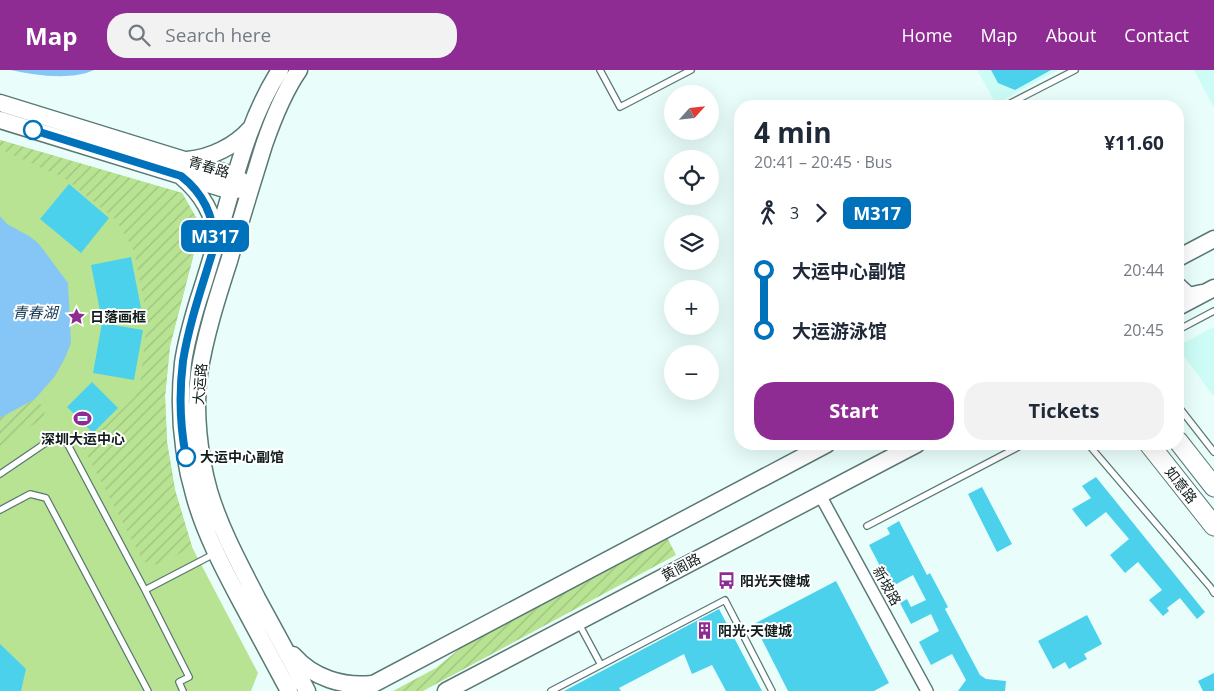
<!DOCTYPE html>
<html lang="en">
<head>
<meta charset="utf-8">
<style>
  :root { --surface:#fff; --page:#f2f2f3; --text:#1f2937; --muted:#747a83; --accent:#8e2c94 }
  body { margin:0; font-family:"Open Sans","Noto Sans SC",sans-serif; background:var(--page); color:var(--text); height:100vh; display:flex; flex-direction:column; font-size:19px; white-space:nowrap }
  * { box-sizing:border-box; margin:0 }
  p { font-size:16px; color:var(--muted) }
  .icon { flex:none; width:28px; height:28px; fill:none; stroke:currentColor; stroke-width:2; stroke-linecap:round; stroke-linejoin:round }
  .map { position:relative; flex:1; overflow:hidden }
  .side { position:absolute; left:734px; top:30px; width:450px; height:350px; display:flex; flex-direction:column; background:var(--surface); border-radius:20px; box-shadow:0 5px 20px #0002 }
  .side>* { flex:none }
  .badge { padding:0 10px; border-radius:8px; font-size:18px; line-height:32px }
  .needle { width:32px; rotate:63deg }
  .fabs { position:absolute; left:664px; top:15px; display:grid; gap:10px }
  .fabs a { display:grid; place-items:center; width:55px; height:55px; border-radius:50%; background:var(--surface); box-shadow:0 5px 20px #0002; font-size:25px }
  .map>.badge { position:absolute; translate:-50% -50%; box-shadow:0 0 0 2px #fff }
  .legs { display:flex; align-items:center; gap:8px; height:55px; padding:0 20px; font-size:16px }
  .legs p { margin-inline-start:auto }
  .overview { display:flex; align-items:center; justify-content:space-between; height:85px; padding:0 20px }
  h1 { font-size:28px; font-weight:700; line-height:38px }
  .cta { display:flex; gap:10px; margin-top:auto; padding:10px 20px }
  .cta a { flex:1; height:58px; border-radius:20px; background:var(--accent); color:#fff; font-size:20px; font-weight:700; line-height:58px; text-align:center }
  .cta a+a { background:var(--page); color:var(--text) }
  ul { padding:0 20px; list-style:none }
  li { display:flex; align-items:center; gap:18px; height:60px; font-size:19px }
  li i { display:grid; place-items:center; width:8px; height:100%; margin:0 6px; background:currentColor }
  li i::after { content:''; width:12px; height:12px; margin:-6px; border:4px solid; border-radius:50%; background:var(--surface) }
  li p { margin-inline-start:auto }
  li:first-child i { background:linear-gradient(#0000 50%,currentColor 0) }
  li:last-child i { background:linear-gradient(currentColor 50%,#0000 0) }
  header { display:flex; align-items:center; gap:30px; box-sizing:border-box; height:70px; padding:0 25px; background:var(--accent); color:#fff }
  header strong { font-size:24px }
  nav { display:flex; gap:28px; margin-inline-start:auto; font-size:18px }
  .search { width:350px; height:45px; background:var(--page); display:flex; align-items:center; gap:12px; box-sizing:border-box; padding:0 18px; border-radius:20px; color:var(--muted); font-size:19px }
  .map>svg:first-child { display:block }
  .built { fill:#cdfcf6 }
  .grass { fill:#b8e392 }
  .garden { fill:url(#garden-furrows) }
  .water { fill:#86c6f7 }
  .building { fill:#4cd1ed }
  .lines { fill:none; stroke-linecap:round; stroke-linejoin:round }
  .lane-casing { stroke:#597975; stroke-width:8 }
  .street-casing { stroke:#597975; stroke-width:14 }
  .secondary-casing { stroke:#597975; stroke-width:19 }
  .primary-casing { stroke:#597975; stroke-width:21 }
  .lane { stroke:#fff; stroke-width:5.5 }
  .street { stroke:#fff; stroke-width:11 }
  .secondary { stroke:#fff; stroke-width:16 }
  .primary { stroke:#fff; stroke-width:19 }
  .line-1-casing { stroke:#fff; stroke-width:11 }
  .line-1 { stroke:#0072bc; stroke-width:8 }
  .stop-1-dot { fill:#fff; stroke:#0072bc; stroke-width:2.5 }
  .labels { text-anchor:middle; stroke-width:4; stroke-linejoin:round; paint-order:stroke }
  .street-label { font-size:14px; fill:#101d1b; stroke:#fff }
  .poi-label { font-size:14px; font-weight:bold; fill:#101d1b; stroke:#fff; text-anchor:start }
  .stop-label { font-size:14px; font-weight:bold; fill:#101d1b; stroke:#fff; text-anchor:start }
  .water-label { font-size:15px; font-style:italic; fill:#183b54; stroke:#fff }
</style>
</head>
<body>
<header>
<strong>Map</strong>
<div class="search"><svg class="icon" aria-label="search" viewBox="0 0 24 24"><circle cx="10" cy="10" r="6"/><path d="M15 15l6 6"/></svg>Search here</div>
<nav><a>Home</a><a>Map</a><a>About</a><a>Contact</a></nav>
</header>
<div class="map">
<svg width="1214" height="621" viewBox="0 0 1214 621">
  <defs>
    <pattern id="garden-furrows" width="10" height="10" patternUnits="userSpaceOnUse" patternTransform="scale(1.25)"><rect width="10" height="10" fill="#b8e392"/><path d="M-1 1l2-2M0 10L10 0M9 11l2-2" fill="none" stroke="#9dc27d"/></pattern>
  </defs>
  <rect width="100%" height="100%" fill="#e9fefb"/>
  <path class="built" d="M 977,0 L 1058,0 L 996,34 Z
    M 1194,0 L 1214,0 L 1214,38 Z
    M 1214,257 L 1214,327 L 1178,278 L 1178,276 Z"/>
  <path class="grass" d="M 0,70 L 182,123 L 201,156 L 170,276 L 165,326 L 167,372 L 175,420 L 192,477 L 258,603 L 251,621 L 0,621 Z"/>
  <path class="garden" d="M 0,70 L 182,123 L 201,156 L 170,276 L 165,326 L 167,372 L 175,420 L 192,477 L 159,494 L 149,495 L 142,489 L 82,375 L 95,366 L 135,327 L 140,316 L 146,259 L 145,237 L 134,181 L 126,166 L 114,148 L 66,109 L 0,79 Z
    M 35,329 C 42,334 44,338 45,347 L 0,376 L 0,348 Z
    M 667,467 L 676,485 L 423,621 L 393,621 L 436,598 L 463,576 Z"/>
  <path class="water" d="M 10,0 L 94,0 C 70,11 35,5 10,0 Z
    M 0,146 L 7,154 L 29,166 L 37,172 L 42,178 L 68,213 L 71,273 L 65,288 L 55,306 L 35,329 L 0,348 Z"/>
  <path class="building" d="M 991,0 L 1051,0 L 1015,20 L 998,13 Z
    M 69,114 L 109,148 L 81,183 L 40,149 Z
    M 131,187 L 141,238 L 101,246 L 91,195 Z
    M 102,253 L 143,260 L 134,310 L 93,303 Z
    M 92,312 L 118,338 L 93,363 L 67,337 Z
    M 1096,407 L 1205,542 L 1197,549 L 1180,528 L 1167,538 L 1169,541 L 1163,546 L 1149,530 L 1162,520 L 1138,492 L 1125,503 L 1110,485 L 1129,469 L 1106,442 L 1086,457 L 1072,439 L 1091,428 L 1082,416 Z
    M 982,417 L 1012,474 L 997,482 L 968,424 Z
    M 899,451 L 927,505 L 930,503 L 948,537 L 945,539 L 980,605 L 986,609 L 1006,611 L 1005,621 L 958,621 L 966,610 L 952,584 L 931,595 L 919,572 L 939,561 L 931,544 L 911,554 L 900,533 L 907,529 L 911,537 L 926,530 L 913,505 L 891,517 L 869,475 L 890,464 L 887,458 Z
    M 836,511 L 889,613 L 874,621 L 788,621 L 754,554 Z
    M 719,539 L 762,621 L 726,621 L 712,595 L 692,604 L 684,584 L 619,618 L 621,621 L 564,621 Z
    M 1087,545 L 1102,574 L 1084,584 L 1087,589 L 1069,599 L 1065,592 L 1053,599 L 1038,571 Z
    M 0,574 L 26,599 L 21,621 L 0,621 Z
    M 1214,603 L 1214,621 L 1203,621 L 1198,611 Z"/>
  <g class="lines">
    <defs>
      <path id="lane" d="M 600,0 L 620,37 L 691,0
        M 1005,36 L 1075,0
        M 1178,260 L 1214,241
        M 1178,336 L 1214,382
        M 1088,374 L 1211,518 L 1214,523
        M 0,404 L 50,370 C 57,368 61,369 67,373 L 145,520 L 214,484
        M 0,440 L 30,424 L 46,428 L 148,621
        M 867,456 L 1024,374
        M 145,520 L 189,607 L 179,612 L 183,621
        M 579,554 L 601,595
        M 551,621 L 725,530 L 772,621"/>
      <path id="street" d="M 820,425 L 927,621"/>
      <path id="secondary" d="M 280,0 C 249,48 236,105 220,159 C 213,183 206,207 198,231 C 192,251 186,272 183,293 C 178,338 182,384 195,428 C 205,463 222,496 239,528 C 256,559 272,590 289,621
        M 299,0 C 283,23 273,49 264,75 C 252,114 240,152 229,191 C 217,228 205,266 199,304 C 194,341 199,385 209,421 C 220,458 239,493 257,528 C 274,559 291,590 307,621
        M 0,33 L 236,106 L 243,112
        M 0,50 L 231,121 L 242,119
        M 187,90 C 211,88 235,76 251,58
        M 182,107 C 200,122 216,145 215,170
        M 1178,188 L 1214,169
        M 1178,216 L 1189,226 L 1202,223
        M 1178,237 L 1214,218
        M 293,585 C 313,608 343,617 372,614
        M 360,621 L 827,374
        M 446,621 L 917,374"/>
      <path id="primary" d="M 1178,371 L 1214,417
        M 1149,374 L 1214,456"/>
    </defs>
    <use href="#lane" class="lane-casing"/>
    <use href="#street" class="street-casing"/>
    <use href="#secondary" class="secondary-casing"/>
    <use href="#primary" class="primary-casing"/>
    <use href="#lane" class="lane"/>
    <use href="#street" class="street"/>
    <use href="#secondary" class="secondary"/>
    <use href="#primary" class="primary"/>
  </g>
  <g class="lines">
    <defs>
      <path id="line-1" d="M 33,60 L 181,106 C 204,124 215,147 214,177 C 203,214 189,253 183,291 C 179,323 180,356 186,387"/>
    </defs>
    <use href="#line-1" class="line-1-casing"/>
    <use href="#line-1" class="line-1"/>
  </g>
  <defs>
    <symbol id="sight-bare" viewBox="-9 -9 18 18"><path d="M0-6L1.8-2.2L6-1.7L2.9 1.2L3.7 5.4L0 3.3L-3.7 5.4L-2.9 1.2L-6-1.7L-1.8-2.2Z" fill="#8e2c94" stroke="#fff" stroke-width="2.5" paint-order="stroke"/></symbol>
    <symbol id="stadium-bare" viewBox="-9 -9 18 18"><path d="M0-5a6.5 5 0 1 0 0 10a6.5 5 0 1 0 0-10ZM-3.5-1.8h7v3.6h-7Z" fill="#8e2c94" stroke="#fff" stroke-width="2.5" paint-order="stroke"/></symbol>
    <symbol id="bus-bare" viewBox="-9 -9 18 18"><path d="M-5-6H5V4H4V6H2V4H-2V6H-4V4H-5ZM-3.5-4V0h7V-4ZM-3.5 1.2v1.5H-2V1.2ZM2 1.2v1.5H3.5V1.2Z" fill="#8e2c94" stroke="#fff" stroke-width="2.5" paint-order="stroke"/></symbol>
    <symbol id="building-bare" viewBox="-9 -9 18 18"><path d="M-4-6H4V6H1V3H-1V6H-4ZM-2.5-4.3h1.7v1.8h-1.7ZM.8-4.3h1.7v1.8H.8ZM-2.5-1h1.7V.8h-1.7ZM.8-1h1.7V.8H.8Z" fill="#8e2c94" stroke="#fff" stroke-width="2.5" paint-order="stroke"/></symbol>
  </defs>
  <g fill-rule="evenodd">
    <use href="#sight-bare" x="64" y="234" width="25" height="25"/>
    <use href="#stadium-bare" x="70" y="336" width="25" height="25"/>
    <use href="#bus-bare" x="714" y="498" width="25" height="25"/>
    <use href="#building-bare" x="692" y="548" width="25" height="25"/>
  </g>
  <g class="stop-1-dot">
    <circle cx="33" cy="60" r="9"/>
    <circle cx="186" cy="387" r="9"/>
  </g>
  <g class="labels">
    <g class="street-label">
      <text transform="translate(209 97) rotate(17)" y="5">青春路</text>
      <text transform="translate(200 314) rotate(-85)" y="5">大运路</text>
      <text transform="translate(1181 415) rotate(52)" y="5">如意路</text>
      <text transform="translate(681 497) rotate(-28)" y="5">黄阁路</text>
      <text transform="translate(887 516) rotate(61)" y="5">新坡路</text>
    </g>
    <g class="poi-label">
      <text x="90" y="252">日落画框</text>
      <text x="83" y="374" text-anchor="middle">深圳大运中心</text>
      <text x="740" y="516">阳光天健城</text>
      <text x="718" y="566">阳光·天健城</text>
    </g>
    <g class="stop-label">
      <text x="200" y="392">大运中心副馆</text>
    </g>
    <g class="water-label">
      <text x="35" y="248">青春湖</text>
    </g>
  </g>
</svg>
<div class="fabs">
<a><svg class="needle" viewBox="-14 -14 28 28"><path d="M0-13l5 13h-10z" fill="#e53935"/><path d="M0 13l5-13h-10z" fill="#747a83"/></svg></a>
<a><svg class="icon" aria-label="locate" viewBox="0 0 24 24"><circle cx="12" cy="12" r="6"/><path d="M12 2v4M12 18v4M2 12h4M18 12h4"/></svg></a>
<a><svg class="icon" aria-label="layers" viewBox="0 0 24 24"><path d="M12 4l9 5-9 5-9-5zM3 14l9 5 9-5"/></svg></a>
<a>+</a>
<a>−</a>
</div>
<b class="badge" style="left:215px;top:166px;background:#0072bc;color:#fff">M317</b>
<section class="side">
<div class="overview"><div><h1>4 min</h1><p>20:41 – 20:45 · Bus</p></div><b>¥11.60</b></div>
<div class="legs"><svg class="icon" aria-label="walk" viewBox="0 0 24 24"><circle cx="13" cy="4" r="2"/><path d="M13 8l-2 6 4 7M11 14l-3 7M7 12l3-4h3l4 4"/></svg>3<svg class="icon" aria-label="forward" viewBox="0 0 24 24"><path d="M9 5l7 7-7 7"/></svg><b class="badge" style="background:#0072bc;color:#fff">M317</b></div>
<ul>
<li><i style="color:#0072bc"></i><b>大运中心副馆</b><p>20:44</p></li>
<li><i style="color:#0072bc"></i><b>大运游泳馆</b><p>20:45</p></li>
</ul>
<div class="cta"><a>Start</a><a>Tickets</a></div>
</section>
</div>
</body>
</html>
